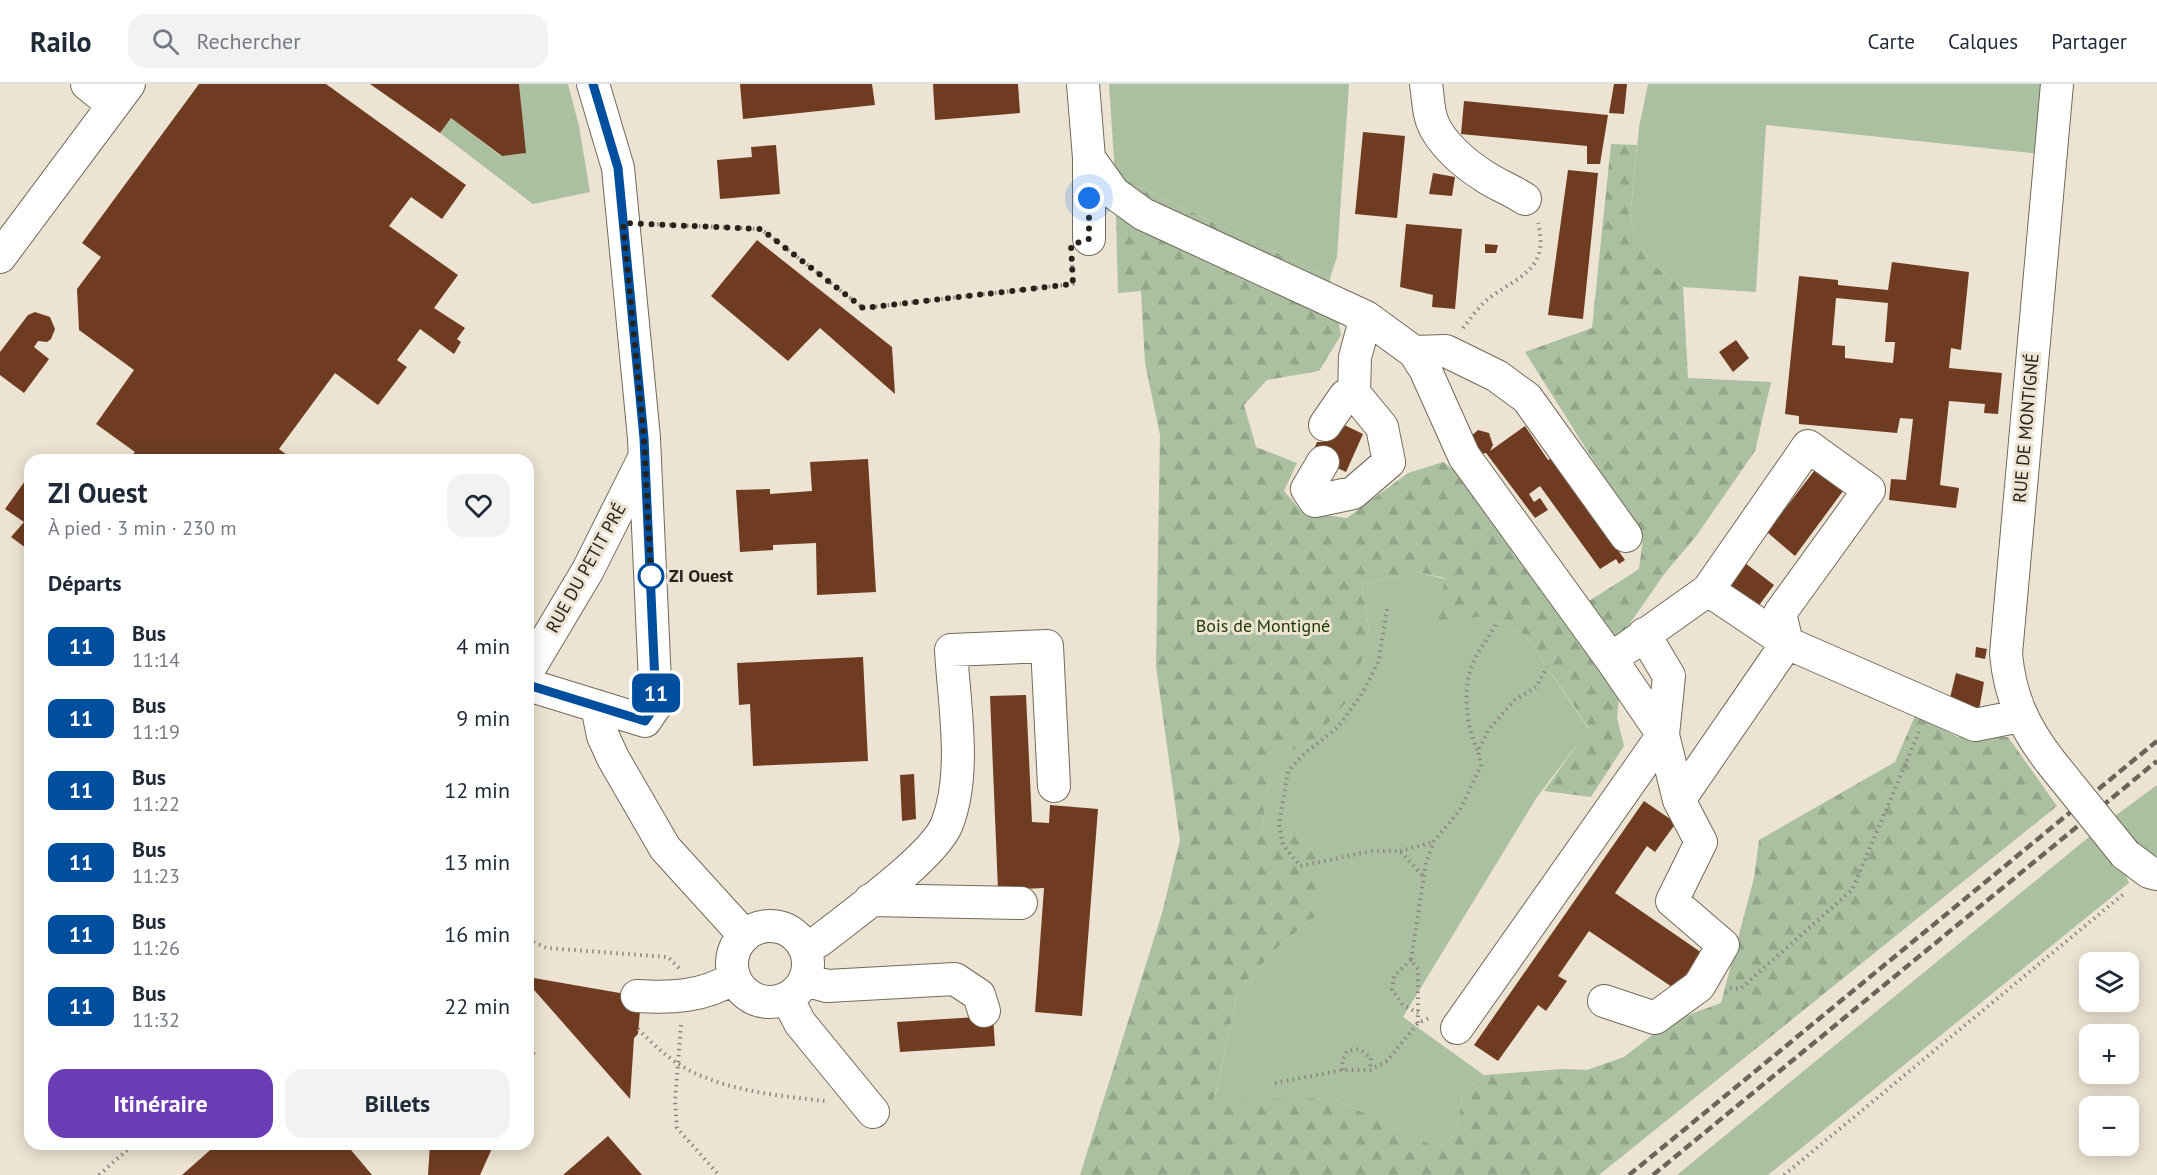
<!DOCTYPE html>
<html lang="fr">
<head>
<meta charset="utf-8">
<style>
  :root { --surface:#fff; --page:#f2f2f3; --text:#1f2937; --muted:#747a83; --line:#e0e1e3; --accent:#6b3cb4 }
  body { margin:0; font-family:"PT Sans",sans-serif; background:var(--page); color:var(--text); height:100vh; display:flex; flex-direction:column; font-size:22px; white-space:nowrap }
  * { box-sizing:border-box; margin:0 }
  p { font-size:20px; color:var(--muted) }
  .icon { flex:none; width:33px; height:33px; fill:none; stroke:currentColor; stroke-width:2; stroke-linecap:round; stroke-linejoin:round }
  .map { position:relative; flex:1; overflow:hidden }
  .sheet { position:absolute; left:24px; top:370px; width:510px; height:696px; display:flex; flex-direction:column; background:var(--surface); border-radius:18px; box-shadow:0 3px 15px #0003 }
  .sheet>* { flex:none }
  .badge { padding:0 12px; border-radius:9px; font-size:21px; line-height:39px }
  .controls { position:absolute; left:2079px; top:868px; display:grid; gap:12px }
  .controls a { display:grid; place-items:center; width:60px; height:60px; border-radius:12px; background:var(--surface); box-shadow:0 3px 15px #0003; font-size:30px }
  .you { position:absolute; width:30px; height:30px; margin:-15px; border:4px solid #fff; border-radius:50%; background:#1a73e8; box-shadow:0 0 0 9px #1a73e833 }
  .map>.badge { position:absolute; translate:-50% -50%; box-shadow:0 0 0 3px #fff }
  h2 { padding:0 24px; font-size:22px; line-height:54px }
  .round { display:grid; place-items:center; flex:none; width:63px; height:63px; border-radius:18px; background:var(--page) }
  .headline { display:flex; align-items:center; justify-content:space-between; height:102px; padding:0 24px }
  h1 { font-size:28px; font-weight:600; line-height:45px }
  .action { display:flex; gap:12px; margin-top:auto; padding:12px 24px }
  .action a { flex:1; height:69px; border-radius:18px; background:var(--accent); color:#fff; font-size:24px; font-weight:600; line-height:69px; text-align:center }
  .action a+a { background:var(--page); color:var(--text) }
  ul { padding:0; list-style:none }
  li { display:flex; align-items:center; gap:18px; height:72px; padding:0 24px }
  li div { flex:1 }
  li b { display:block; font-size:22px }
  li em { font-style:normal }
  li .badge { min-width:66px; font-weight:700; text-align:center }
  header { display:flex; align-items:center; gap:36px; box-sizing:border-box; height:84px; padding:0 30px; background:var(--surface); border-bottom:2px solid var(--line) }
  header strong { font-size:28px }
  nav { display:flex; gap:33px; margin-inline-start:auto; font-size:21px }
  .search { width:420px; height:54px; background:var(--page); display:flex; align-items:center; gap:15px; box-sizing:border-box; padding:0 21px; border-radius:18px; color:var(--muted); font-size:22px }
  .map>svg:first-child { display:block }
  .green { fill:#aac0a0 }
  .forest { fill:url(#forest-firs) }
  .building { fill:#6f3c21; fill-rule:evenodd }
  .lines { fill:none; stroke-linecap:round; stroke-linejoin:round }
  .minor-casing { stroke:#736a5b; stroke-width:34 }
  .path { stroke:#8d857a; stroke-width:4; stroke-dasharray:1.5 4.5; stroke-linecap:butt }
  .minor { stroke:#fff; stroke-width:32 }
  .rail { stroke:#6a645a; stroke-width:4.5; stroke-dasharray:9 4.5; stroke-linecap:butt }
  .minor-bridge-casing { stroke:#736a5b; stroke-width:34; stroke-linecap:butt }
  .minor-bridge { stroke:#fff; stroke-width:32 }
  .line-casing { stroke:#fff; stroke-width:14 }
  .line { stroke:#004f9e; stroke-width:9 }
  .walk { stroke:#26221c; stroke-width:6; stroke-dasharray:0 10.8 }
  .stop-dot { fill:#fff; stroke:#004f9e; stroke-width:3 }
  .labels { text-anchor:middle; stroke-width:6; stroke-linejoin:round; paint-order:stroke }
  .street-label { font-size:18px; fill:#26221c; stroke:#ede3d2 }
  .stop-label { font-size:18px; font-weight:bold; fill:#26221c; stroke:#ede3d2; text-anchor:start }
  .park-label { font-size:18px; fill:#193900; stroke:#ede3d2 }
</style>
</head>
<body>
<header>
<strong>Railo</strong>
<div class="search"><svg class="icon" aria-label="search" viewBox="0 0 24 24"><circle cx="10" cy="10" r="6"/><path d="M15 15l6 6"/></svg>Rechercher</div>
<nav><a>Carte</a><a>Calques</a><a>Partager</a></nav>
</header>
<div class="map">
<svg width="2157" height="1091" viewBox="0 0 2157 1091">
  <defs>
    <pattern id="forest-firs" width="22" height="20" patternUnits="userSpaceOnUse" patternTransform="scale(1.5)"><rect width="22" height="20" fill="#aac0a0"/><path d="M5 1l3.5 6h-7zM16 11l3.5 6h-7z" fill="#92a589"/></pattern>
  </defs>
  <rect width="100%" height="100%" fill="#ede3d2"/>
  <path class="green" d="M 519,0 L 568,0 L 579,42 L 590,108 L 533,120 L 440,49 L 451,34 L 501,72 L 525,69 Z
    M 1109,0 L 1349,0 L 1337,173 L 1330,194 L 1115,91 Z
    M 1648,0 L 2045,0 L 2040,70 L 1766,41 L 1756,208 L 1683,203 L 1647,176 L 1630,136 L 1639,43 Z
    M 1416,488 L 1445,495 L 1484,532 L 1525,551 L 1589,645 L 1537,713 L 1403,933 L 1484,991 L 1463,1010 L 1455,1052 L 1438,1064 L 1333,1014 L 1214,1017 L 1238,906 L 1279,862 L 1320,829 L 1261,751 L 1273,673 L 1313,657 L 1370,552 L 1362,500 Z
    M 2157,701 L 2157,772 L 2149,771 L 2111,735 Z
    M 2095,748 L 2119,775 L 2129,799 L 1768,1091 L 1677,1091 Z"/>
  <path class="forest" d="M 1611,60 L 1637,61 L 1630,136 L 1647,176 L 1683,203 L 1688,294 L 1771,298 L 1755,367 L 1697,451 L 1665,489 L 1626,545 L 1617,634 L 1624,662 L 1591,713 L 1544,707 L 1589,644 L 1525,551 L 1484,532 L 1437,539 L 1445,494 L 1416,488 L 1362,500 L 1370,552 L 1347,617 L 1313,657 L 1273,674 L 1261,751 L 1299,752 L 1322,776 L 1320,829 L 1279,862 L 1238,906 L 1214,1016 L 1333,1014 L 1438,1064 L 1455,1052 L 1463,1010 L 1484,991 L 1562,985 L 1587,986 L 1624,973 L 1669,938 L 1721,919 L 1754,794 L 1759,756 L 1895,678 L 1915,632 L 1958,653 L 2008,653 L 2057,722 L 1599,1091 L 1080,1091 L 1162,829 L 1180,756 L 1156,582 L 1160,351 L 1145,279 L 1141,207 L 1118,209 L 1115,91 L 1330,194 L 1341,251 L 1319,287 L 1267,296 L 1244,321 L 1256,363 L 1297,379 L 1284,407 L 1302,428 L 1347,434 L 1408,389 L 1443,378 L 1474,400 L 1586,519 L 1639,485 L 1643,455 L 1525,268 L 1592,244 Z"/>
  <path class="building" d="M 199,0 L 326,0 L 466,101 L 442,135 L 411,113 L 389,142 L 458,191 L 434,224 L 465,244 L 457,255 L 461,258 L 454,270 L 420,245 L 397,276 L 407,283 L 378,321 L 335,289 L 279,365 L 294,376 L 128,376 L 135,368 L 96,340 L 134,286 L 79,246 L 77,205 L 101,173 L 82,159 Z
    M 370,0 L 519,0 L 526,69 L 502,72 L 451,34 L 440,49 Z
    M 740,0 L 872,0 L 875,21 L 743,35 Z
    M 933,0 L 1018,0 L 1020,29 L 935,36 Z
    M 1614,0 L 1627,0 L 1624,30 L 1609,29 Z
    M 1464,17 L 1608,31 L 1600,80 L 1587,80 L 1587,62 L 1461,50 Z
    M 1363,48 L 1405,52 L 1397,134 L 1355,130 Z
    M 776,61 L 780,110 L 720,115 L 717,76 L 752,73 L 751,63 Z
    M 1568,86 L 1598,89 L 1583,235 L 1548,231 Z
    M 1433,89 L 1455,93 L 1452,112 L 1429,110 Z
    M 1406,140 L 1462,145 L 1455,225 L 1432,223 L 1433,211 L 1400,203 Z
    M 757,156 L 892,263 L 895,310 L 820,244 L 788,277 L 711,212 Z
    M 1485,160 L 1498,161 L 1496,169 L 1485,169 Z
    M 1892,178 L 1969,188 L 1961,266 L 1951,264 L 1949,284 L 2002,289 L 1998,330 L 1984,329 L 1985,320 L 1949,317 L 1940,401 L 1959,404 L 1956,424 L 1889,416 L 1891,395 L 1906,396 L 1913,335 L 1900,334 L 1897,349 L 1799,340 L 1799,332 L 1785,330 L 1799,192 L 1838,196 L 1838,201 L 1888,206 ZM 1836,214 L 1888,219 L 1885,258 L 1895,258 L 1893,279 L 1845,274 L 1845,262 L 1832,261 Z
    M 35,228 L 50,233 L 55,245 L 51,255 L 47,258 L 38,257 L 34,263 L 49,275 L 24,309 L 0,291 L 0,268 L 28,231 Z
    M 1736,256 L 1749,274 L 1733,288 L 1719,268 Z
    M 1334,336 L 1363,350 L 1346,388 L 1311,372 L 1317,358 L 1323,358 Z
    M 1525,342 L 1548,376 L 1552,374 L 1625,476 L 1619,480 L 1616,475 L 1600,485 L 1540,402 L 1529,410 L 1534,418 L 1540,414 L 1548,426 L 1535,434 L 1486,369 L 1480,370 L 1470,353 L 1478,346 L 1489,349 L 1493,361 L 1490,367 Z
    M 868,375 L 876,508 L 817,511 L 816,459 L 773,461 L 773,466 L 740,468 L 736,406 L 770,405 L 770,410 L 812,407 L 810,378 Z
    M 1818,382 L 1846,403 L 1795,472 L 1767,448 Z
    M 30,390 L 30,467 L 11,453 L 24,438 L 5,425 Z
    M 1745,479 L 1774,501 L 1757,524 L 1728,502 Z
    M 1976,563 L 1987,565 L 1985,575 L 1975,573 Z
    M 863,573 L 868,677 L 753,682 L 750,620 L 739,621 L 737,579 Z
    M 1956,589 L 1984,598 L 1979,626 L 1949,618 Z
    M 1026,611 L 1032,738 L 1049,739 L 1050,721 L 1098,725 L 1082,932 L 1035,928 L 1044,804 L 998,806 L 990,612 Z
    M 914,690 L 916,735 L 902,737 L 900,691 Z
    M 1644,717 L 1676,739 L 1655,768 L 1647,762 L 1615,809 L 1702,869 L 1675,905 L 1589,847 L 1558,892 L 1567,897 L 1546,927 L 1538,921 L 1498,977 L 1474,961 Z
    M 528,893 L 637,912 L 640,927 L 638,950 L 634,954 L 630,1015 L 528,899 Z
    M 993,932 L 995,962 L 900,968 L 897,938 Z
    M 528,961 L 535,969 L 528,984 Z
    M 608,1052 L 642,1091 L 563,1091 Z
    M 217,1060 L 346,1060 L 372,1091 L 182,1091 Z
    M 430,1060 L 494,1060 L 480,1091 L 428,1091 Z"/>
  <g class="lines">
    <defs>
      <path id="minor" d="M 87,0 L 113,21
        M 1083,0 L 1089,74 L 1089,155
        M 1426,0 C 1428,12 1428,26 1432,37 C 1440,59 1465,80 1484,92 C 1497,101 1512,106 1525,115
        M 1089,74 L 1114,109 L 1143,130 L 1366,233 L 1414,268 L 1425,285 L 1464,372 L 1611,575 L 1708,506 L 1787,559 L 1975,641 L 2020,632
        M 0,173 L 129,0
        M 1414,268 L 1446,267 L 1497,292 L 1527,314 L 1626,452
        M 1325,341 L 1345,312 L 1354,309
        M 1323,378 L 1307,405 L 1315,417 L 1353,409 L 1389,378 L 1382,343 L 1354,309 L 1355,273 L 1366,233
        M 528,595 L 529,585 L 588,486 L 644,374
        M 528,601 L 645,637 L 656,621 L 644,354 L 618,84 L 593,0
        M 597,622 L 603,652 L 613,674 L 665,764 L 745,852
        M 2050,677 C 2024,643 2010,613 2006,570 L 2057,0
        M 1679,716 L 1787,559 L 1780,529 L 1869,406 L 1808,362 L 1708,506
        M 2125,770 L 2149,788 L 2157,790
        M 870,816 L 1021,819
        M732 880a38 38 0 1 1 76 0a38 38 0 1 1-76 0Z
        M 805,864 L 819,857 C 849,833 934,773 947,740 C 967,689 954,620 951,566 L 1047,562 L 1054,702
        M 805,896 L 827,902 L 955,895 L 979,911 L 984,927
        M 637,912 C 672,914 703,913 734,894
        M 787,914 L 800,939 L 873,1028
        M 1604,917 L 1655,934 L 1699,902 L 1723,861 L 1672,817 L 1701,758 L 1679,716 L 1663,651 L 1611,575
        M 1457,944 L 1663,651 L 1669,592 L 1644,550"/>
    </defs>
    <use href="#minor" class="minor-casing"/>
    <path class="path" d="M 651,140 L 761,145 L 863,224 L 1073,200 L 1072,178
      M 1463,244 C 1472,233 1480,220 1492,212 C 1522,191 1549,184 1538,139
      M 1387,525 L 1379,576 L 1363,608 L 1338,643 L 1304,670 L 1288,687 L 1279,740 L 1283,761 L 1300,782 L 1372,767 L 1400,767 L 1425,794
      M 1477,666 C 1466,639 1461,602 1475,575 C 1481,562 1491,551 1497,538
      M 1400,767 L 1434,758
      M 528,856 L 547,864 L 668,873 L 679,884
      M 1411,876 L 1394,892 L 1392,906 L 1403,921 L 1418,929
      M 1730,904 L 1740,905 L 1852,806 L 1919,648
      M 1418,939 L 1418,885 L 1411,876 L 1426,779 L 1434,757 L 1460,726 L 1481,681 L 1478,667 L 1489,645 L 1515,616 L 1536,603 L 1547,583
      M 681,941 L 675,1017 L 677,1044 L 719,1091
      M 638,945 C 650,957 663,970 677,979 C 717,1006 779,1012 825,1017
      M 1343,986 L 1342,977 L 1347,967 L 1359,965 L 1371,974 L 1370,985
      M 1275,999 L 1343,986 L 1370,986 L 1387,977 L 1418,939 L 1429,934
      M 99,1091 L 134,1060
      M 1784,1091 L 2126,808"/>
    <use href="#minor" class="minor"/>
    <path class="rail" d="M 1629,1091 L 2157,657
      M 1653,1091 L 2157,677"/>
    <defs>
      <path id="minor-bridge" d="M 2050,677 L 2125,770"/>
    </defs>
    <use href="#minor-bridge" class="minor-bridge-casing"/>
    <use href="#minor-bridge" class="minor-bridge"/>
  </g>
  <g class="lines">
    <defs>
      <path id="line" d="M 528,601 L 645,637 L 656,621 L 644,354 L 618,84 L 593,0"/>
    </defs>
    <use href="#line" class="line-casing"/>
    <use href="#line" class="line"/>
    <path class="walk" d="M 651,492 L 651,495 L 644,354 L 623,139 L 761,145 L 863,224 L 1073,200 L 1071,161 L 1089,155 L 1089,114"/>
  </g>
  <circle class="stop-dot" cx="651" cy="492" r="12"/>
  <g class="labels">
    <g class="street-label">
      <text transform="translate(2026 344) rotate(-85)" y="6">RUE DE MONTIGNÉ</text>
      <text transform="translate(586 484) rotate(-61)" y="6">RUE DU PETIT PRÉ</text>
    </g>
    <g class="stop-label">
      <text x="669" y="498">ZI Ouest</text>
    </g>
    <g class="park-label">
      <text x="1263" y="548">Bois de Montigné</text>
    </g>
  </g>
</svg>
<div class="controls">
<a><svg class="icon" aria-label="layers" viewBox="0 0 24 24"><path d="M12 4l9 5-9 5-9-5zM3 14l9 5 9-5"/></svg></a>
<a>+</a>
<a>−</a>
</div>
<div class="you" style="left:1089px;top:114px"></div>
<b class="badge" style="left:656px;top:609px;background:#004f9e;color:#fff">11</b>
<section class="sheet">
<div class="headline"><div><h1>ZI Ouest</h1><p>À pied · 3 min · 230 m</p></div><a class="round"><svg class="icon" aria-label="heart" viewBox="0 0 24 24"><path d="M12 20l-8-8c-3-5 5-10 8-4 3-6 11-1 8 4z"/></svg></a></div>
<h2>Départs</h2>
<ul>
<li><span class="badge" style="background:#004f9e;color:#fff">11</span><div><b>Bus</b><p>11:14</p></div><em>4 min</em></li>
<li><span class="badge" style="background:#004f9e;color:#fff">11</span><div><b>Bus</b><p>11:19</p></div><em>9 min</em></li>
<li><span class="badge" style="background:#004f9e;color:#fff">11</span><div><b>Bus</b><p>11:22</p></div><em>12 min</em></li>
<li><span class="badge" style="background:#004f9e;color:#fff">11</span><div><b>Bus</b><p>11:23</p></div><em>13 min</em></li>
<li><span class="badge" style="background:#004f9e;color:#fff">11</span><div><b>Bus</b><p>11:26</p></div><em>16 min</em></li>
<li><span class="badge" style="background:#004f9e;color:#fff">11</span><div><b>Bus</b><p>11:32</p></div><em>22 min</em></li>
</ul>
<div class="action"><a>Itinéraire</a><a>Billets</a></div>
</section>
</div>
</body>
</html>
